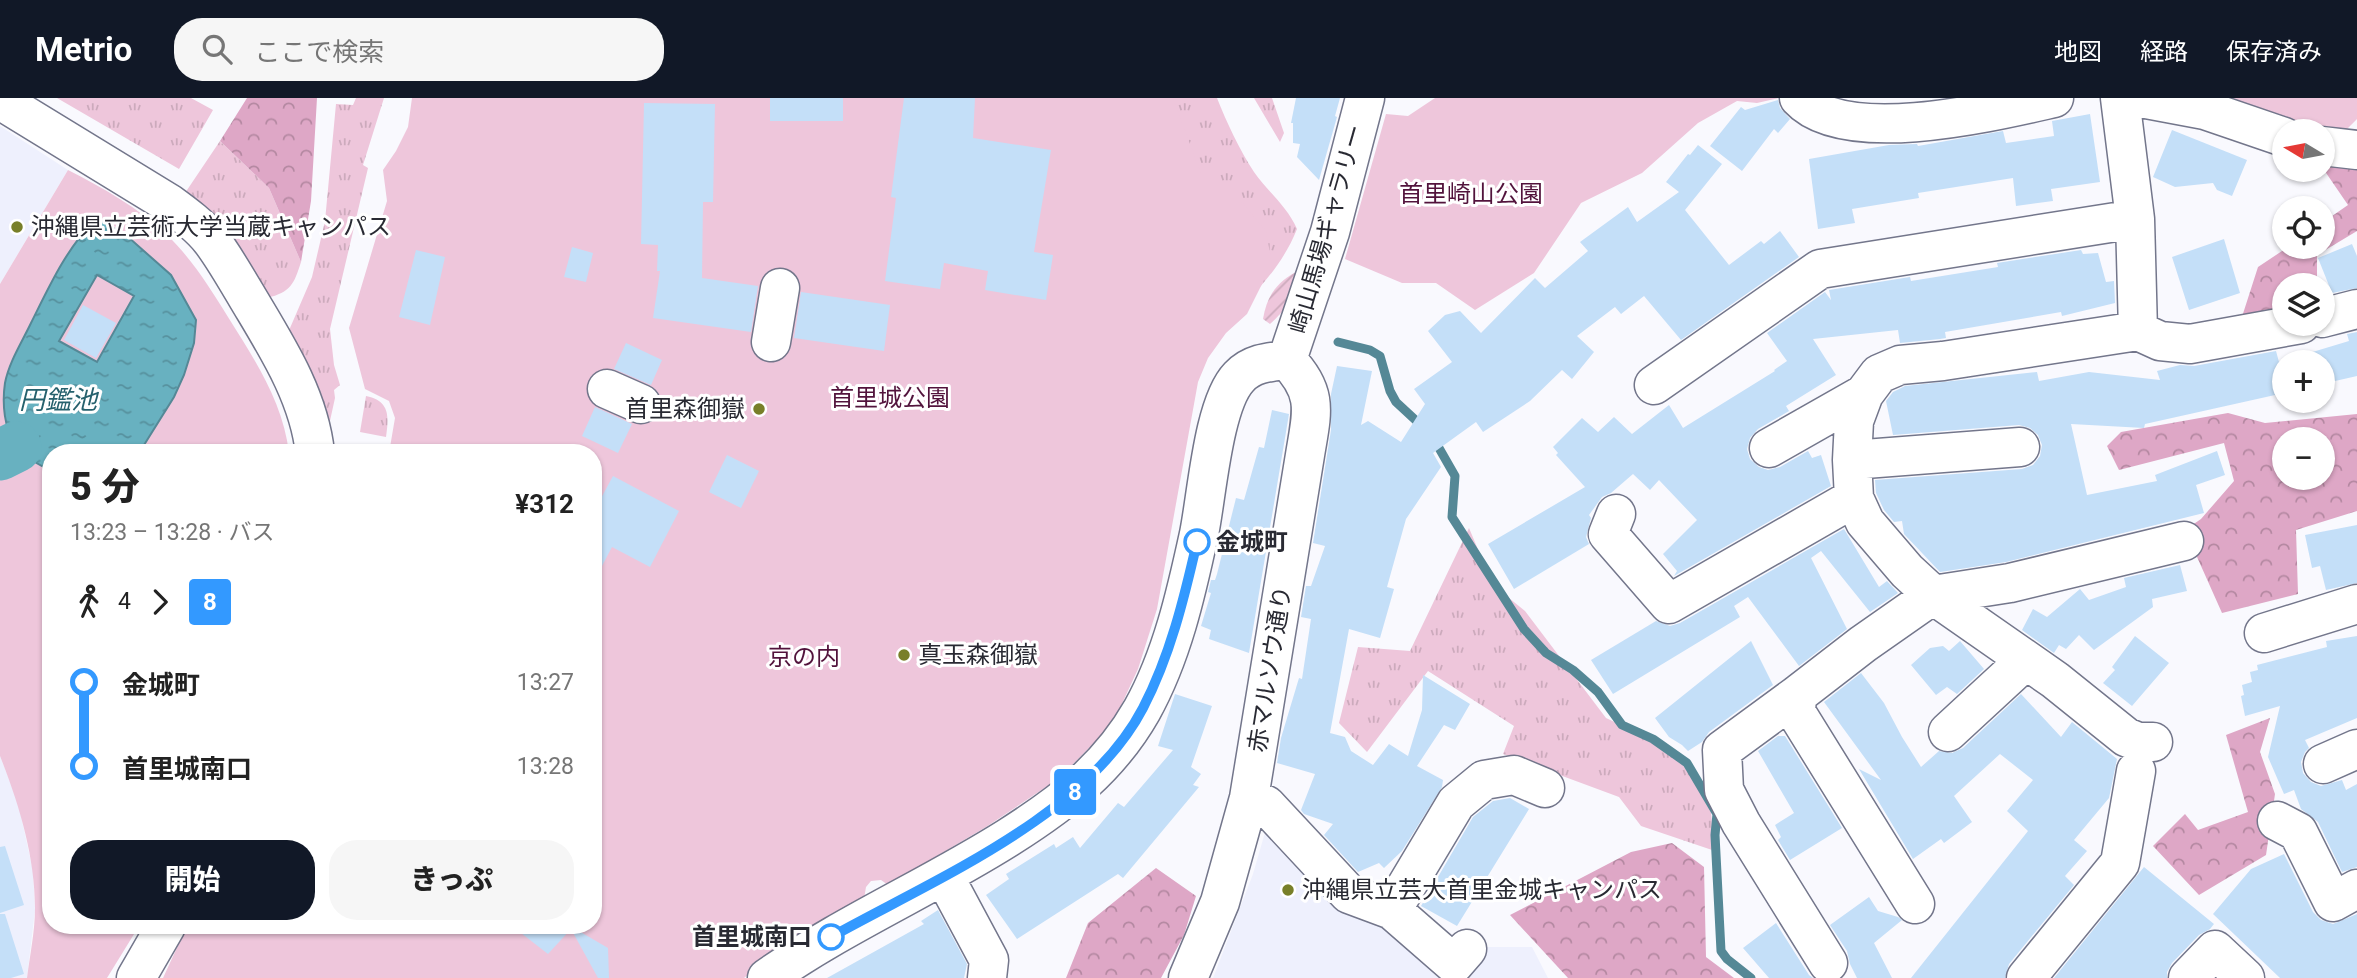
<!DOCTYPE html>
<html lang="ja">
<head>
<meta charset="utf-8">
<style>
  :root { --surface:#fff; --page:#f6f6f6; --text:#222; --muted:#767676; --accent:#111827 }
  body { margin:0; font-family:Roboto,"Noto Sans JP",sans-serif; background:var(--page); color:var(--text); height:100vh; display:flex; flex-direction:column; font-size:26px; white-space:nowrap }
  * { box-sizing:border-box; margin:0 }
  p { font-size:23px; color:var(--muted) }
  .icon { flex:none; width:38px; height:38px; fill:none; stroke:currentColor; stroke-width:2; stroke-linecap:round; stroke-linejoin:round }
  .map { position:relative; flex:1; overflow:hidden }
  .side { position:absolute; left:42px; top:346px; width:560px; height:490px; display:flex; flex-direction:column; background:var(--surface); border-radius:28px; box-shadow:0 2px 5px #0004 }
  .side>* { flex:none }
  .badge { padding:0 14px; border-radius:5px; font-size:24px; line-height:46px }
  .needle { width:46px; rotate:280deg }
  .buttons { position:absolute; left:2272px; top:21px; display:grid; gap:14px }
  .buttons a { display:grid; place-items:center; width:63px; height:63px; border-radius:50%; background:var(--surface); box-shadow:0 2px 5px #0004; font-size:35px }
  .map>.badge { position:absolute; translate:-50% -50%; box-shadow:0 0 0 4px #fff }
  .legs { display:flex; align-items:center; gap:10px; height:77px; padding:0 28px; font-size:23px }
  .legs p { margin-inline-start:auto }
  .head { display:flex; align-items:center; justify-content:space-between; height:119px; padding:0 28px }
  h1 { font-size:38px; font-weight:800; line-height:52px }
  .cta { display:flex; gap:14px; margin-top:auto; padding:14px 28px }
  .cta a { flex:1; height:80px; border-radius:28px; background:var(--accent); color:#fff; font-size:28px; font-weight:800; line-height:80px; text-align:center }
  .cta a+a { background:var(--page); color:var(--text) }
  ul { padding:0 28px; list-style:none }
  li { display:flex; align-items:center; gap:24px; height:84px; font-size:26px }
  li i { display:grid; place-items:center; width:10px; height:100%; margin:0 9px; background:currentColor }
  li i::after { content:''; width:18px; height:18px; margin:-9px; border:5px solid; border-radius:50%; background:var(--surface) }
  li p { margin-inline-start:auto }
  li:first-child i { background:linear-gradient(#0000 50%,currentColor 0) }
  li:last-child i { background:linear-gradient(currentColor 50%,#0000 0) }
  header { display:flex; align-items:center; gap:42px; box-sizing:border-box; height:98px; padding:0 35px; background:var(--accent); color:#fff }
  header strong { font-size:33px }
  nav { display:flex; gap:38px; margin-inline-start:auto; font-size:24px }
  .search { width:490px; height:63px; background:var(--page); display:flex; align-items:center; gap:18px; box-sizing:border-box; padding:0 24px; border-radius:28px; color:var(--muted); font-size:26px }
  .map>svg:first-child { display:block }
  .built { fill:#eef0fd }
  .grass { fill:url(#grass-tufts) }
  .forest { fill:url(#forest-crowns); fill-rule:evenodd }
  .park { fill:#eec6db }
  .garden { fill:url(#garden-furrows) }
  .water { fill:url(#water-ripples); stroke:#558896; stroke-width:2; fill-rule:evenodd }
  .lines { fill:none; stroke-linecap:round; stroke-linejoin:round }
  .stream { stroke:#558896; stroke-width:9 }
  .river { stroke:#68b1c0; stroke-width:51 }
  .building { fill:#c4dff8 }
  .minor-casing { stroke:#73768b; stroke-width:41 }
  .minor { stroke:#fff; stroke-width:38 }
  .line-1-casing { stroke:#fff; stroke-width:16 }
  .line-1 { stroke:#39f; stroke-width:10 }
  .poi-dot { fill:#787f29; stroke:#fff; stroke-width:2.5 }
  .stop-1-dot { fill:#fff; stroke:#39f; stroke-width:3.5 }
  .labels { text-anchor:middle; stroke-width:6; stroke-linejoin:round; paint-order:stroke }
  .park-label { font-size:24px; fill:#52133c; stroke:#fff }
  .poi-label { font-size:24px; fill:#292a33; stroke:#fff; text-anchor:start }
  .street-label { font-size:24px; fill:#292a33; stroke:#fff }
  .stop-label { font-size:24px; font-weight:bold; fill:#292a33; stroke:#fff; text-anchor:start }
  .water-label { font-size:26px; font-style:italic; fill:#26616d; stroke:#fff }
</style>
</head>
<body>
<header>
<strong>Metrio</strong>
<div class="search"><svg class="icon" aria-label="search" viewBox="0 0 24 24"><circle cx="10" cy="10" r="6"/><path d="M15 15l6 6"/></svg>ここで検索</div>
<nav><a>地図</a><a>経路</a><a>保存済み</a></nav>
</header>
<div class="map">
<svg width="2357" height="880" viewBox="0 0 2357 880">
  <defs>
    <pattern id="grass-tufts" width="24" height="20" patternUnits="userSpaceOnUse" patternTransform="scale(1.75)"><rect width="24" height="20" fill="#eec6db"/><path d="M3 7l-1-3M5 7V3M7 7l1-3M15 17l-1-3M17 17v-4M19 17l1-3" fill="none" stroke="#ccaabc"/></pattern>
    <pattern id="forest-crowns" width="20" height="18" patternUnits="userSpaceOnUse" patternTransform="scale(1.75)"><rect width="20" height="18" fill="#dea7c6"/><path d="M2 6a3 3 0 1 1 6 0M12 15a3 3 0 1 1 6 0" fill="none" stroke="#b488a1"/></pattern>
    <pattern id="garden-furrows" width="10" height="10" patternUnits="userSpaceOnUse" patternTransform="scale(1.75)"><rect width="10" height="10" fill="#eec6db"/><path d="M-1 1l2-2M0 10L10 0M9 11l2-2" fill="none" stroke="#ccaabc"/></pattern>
    <pattern id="water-ripples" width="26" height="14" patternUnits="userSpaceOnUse" patternTransform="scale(1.75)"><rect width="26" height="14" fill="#68b1c0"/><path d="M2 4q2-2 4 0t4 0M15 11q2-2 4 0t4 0" fill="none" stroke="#56909d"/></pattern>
  </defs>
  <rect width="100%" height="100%" fill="#f9f9fe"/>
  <path class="built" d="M 0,28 L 68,72 L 0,186 Z
    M 0,658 L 18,704 L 33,773 L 35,812 L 27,880 L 0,880 Z
    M 1268,724 L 1397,824 L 1454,880 L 1213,880 L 1253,776 Z
    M 1486,849 L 1532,849 L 1548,880 L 1458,880 Z"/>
  <path class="grass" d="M 57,0 L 191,0 L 213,12 L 179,71 Z
    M 356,0 L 384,0 L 363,67 L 368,70 L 330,231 L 334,267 L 340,287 L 334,292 L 335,300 L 326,341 L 287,237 L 312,179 L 325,123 L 336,6 L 353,7 Z
    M 1157,0 L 1217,0 C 1227,25 1239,51 1254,74 C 1268,94 1287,108 1297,131 C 1284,164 1261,189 1237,214 L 1192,80 Z
    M 1254,0 L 1272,0 L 1284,35 L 1280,44 Z
    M 220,43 L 269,90 L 301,164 C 294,186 291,194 267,200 L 181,101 Z
    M 366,298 C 390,303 389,318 386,339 L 360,334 Z
    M 1469,430 L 1493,487 L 1525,513 L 1606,620 L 1670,650 L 1709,695 L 1715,753 L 1641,728 L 1619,699 L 1503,656 L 1514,628 L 1428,573 L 1367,654 L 1339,625 L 1358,549 L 1410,553 Z"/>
  <path class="forest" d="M 247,0 L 317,0 L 311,103 L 301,164 L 269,90 L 220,43 Z
    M 2322,61 L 2357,66 L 2357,133 L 2317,157 L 2317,187 L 2284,187 L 2284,213 L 2240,225 L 2258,169 L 2288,149 L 2322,149 L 2322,125 L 2348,107 L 2322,69 Z
    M 2228,315 L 2265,325 L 2357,316 L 2357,413 L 2296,432 L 2298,496 L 2222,515 L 2185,432 L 2201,421 L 2234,383 L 2224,345 L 2119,372 L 2107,348 L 2121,334 ZM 2284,341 L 2322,341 L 2322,380 L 2284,380 Z
    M 2270,620 L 2260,654 L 2275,696 L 2266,757 L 2199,797 L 2153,748 L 2185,716 L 2198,732 L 2248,714 L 2226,637 Z
    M 1672,745 L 1704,769 L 1706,859 L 1734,880 L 1568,880 L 1510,817 L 1631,754 Z
    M 1156,770 L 1196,798 L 1184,837 L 1161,880 L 1066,880 L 1088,825 Z"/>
  <path class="park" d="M 412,0 L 1173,0 L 1201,76 L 1240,102 L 1266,133 L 1272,166 L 1247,216 L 1226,235 L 1208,260 L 1198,284 L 1157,511 L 1138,571 L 1119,612 L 1100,639 L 1058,681 L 986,729 L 888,787 L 881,782 L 871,783 L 866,789 L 864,801 L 784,849 L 744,880 L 163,880 L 187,828 L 593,828 L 593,355 L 389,355 L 395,320 L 389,303 L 365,291 L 349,230 L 387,103 L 383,72 L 396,53 L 408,29 Z
    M 1435,0 L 1779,0 L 1757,5 L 1737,3 L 1698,25 L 1642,75 L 1581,105 L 1534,175 L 1475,212 L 1436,185 L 1402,185 L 1345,161 L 1386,16 L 1408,18 Z
    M 2225,0 L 2357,0 L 2357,21 L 2343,35 L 2305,33 L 2231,11 Z
    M 68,72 C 103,90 139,110 167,137 C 192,161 210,190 228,219 C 255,262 283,304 289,355 L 51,355 L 51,828 L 139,828 L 107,880 L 27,880 C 30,857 35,833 35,810 C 35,758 19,706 0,658 L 0,186 Z"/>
  <path class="garden" d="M 1296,174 C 1298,197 1286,211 1270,226 L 1263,221 C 1267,198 1276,185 1296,174 Z"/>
  <path class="water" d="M 102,123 L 127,138 L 171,177 L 196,222 L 194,245 L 184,277 L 174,299 L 139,355 L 51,355 L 51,373 C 40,367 23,359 16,348 C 4,331 2,305 5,285 C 9,264 22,244 31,225 C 49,189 65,153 93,124 ZM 97,177 L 134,198 L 97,264 L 59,243 Z"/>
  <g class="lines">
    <path class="stream" d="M 1338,244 L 1370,252 L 1380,258 L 1390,293 L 1396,304 L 1423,329
      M 1435,343 L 1455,378 L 1452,419 L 1524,531 L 1546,555 L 1573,572 L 1598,594 L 1622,627 L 1653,641 L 1687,665 L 1717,716 L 1715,737 L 1721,853 L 1727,861 L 1751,880"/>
    <path class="river" d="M 0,357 L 16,349"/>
  </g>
  <path class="building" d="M 770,0 L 843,0 L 843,23 L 770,23 Z
    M 904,0 L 975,0 L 973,40 L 1051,52 L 1034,154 L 1053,157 L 1046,202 L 985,192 L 988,173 L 944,165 L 940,191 L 885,183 L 896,100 L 891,99 Z
    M 1296,0 L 1340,0 L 1335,18 L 1337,19 L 1319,82 L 1297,59 L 1300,46 L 1293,45 L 1293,25 L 1291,25 Z
    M 1778,2 L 1780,10 L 1790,21 L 1778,35 L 1774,31 L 1742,73 L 1710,48 L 1741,9 L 1745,12 Z
    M 644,5 L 715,6 L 713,104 L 703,104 L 702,180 L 758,188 L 751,234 L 653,220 L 660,173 L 657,173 L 658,147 L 641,146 Z
    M 2090,16 L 2100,84 L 2051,91 L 2053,103 L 2016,108 L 2013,80 L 1918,95 L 1919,100 L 1852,111 L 1855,125 L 1818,131 L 1809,61 L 1889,47 L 1917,46 L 1918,48 L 2003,33 L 2006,45 L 2054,38 L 2052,23 Z
    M 2172,32 L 2247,62 L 2232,98 L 2217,92 L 2213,85 L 2175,89 L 2153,79 Z
    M 1698,47 L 1722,66 L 1685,112 L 1729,167 L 1761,143 L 1764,146 L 1780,133 L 1799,159 L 1681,242 L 1644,198 L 1621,216 L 1615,209 L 1577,238 L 1594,254 L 1572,281 L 1562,272 L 1530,303 L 1483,334 L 1476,324 L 1433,355 L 1441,369 L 1406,421 L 1387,489 L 1394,491 L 1380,540 L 1349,531 L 1330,635 L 1345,639 L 1351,653 L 1373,667 L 1389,646 L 1408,658 L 1422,612 L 1423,577 L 1470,606 L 1455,632 L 1444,627 L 1417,668 L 1443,682 L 1442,689 L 1402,753 L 1384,770 L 1379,765 L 1358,774 L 1324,737 L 1333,726 L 1304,716 L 1301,712 L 1315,676 L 1277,665 L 1281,640 L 1299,580 L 1302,581 L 1311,521 L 1301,519 L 1306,488 L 1311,488 L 1325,448 L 1313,445 L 1331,332 L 1331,296 L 1337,268 L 1372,273 L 1361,327 L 1368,323 L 1401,344 L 1425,306 L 1414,291 L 1452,264 L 1428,233 L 1445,217 L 1460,213 L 1481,235 L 1535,180 L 1545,190 L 1588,153 L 1580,144 L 1628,109 L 1637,124 L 1679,94 L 1666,84 L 1688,56 L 1690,57 Z
    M 2224,141 L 2240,195 L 2189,212 L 2172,159 Z
    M 2352,146 L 2357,158 L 2357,190 L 2332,195 L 2318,160 Z
    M 572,149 L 593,155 L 586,184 L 564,179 Z
    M 416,152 L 445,159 L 430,227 L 399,219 Z
    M 2081,152 L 2083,156 L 2098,155 L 2106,184 L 2114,183 L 2115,205 L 2062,218 L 2061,214 L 1945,234 L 1946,240 L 1940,241 L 1900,245 L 1898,232 L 1813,241 L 1836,277 L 1786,308 L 1789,313 L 1758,331 L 1750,340 L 1747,351 L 1750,361 L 1759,369 L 1768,372 L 1780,369 L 1808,353 L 1812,360 L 1821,357 L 1831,388 L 1674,478 L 1677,473 L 1663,456 L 1697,422 L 1659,382 L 1650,392 L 1633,376 L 1611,395 L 1602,399 L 1589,417 L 1591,420 L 1586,439 L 1589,446 L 1514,491 L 1488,446 L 1585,389 L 1556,357 L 1558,355 L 1553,349 L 1582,320 L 1598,334 L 1614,319 L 1632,336 L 1669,307 L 1683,330 L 1775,273 L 1774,272 L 1787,263 L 1767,235 L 1825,194 L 1831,202 L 1829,192 L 1910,179 L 1911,183 L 1998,169 L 1997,165 Z
    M 801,194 L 890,207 L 884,253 L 794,240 Z
    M 83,207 L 116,225 L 96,260 L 64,242 Z
    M 2357,234 L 2357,278 L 2322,286 L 2322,264 L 2284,264 L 2284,295 L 2145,326 L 2144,330 L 2071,326 L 2087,397 L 2157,383 L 2155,377 L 2217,353 L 2225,377 L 2196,387 L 2204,415 L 2006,464 L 1940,474 L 1904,436 L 1902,423 L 1894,424 L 1884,412 L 1876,395 L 1875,382 L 2022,371 L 2033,367 L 2040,358 L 2042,347 L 2038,337 L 2030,330 L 2019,327 L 1893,337 L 1886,303 L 1893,294 L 1905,288 L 2037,274 L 2039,283 L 2089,274 L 2160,282 L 2157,273 L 2180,267 L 2194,268 L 2276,253 L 2279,264 L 2349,243 L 2347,236 Z
    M 626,245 L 662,262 L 651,287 L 614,271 Z
    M 595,309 L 632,326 L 618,355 L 582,338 Z
    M 1272,312 L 1289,316 L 1249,555 L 1209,541 L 1211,532 L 1201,528 L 1211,495 L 1208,494 L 1211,482 L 1215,482 L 1217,476 L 1236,400 L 1244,402 L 1259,349 L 1264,350 Z
    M 727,357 L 759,373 L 741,410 L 709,394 Z
    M 613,378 L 679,413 L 650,469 L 612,449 L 593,485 L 593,415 Z
    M 2357,427 L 2357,485 L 2326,492 L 2320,468 L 2312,470 L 2305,437 Z
    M 1844,431 L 1879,489 L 1887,483 L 1898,495 L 1870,514 L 1821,453 L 1811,460 L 1847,531 L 1799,568 L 1748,499 L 1734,508 L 1740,519 L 1613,596 L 1591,562 L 1656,523 L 1670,528 L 1680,525 Z
    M 2180,467 L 2187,493 L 2152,501 L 2153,509 L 2094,552 L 2079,537 L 2066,551 L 2059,547 L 2054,555 L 2022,532 L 2033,511 L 2047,519 L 2080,491 L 2089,502 L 2126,489 L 2124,480 Z
    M 2135,538 L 2169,565 L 2132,608 L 2103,585 L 2115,572 L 2112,569 Z
    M 2357,538 L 2357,620 L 2305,642 L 2309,650 L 2305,654 L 2301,664 L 2303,675 L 2311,684 L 2321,688 L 2342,682 L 2346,692 L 2357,686 L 2357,769 L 2342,774 L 2318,724 L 2301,711 L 2294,692 L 2284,696 L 2268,659 L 2280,608 L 2245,618 L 2241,598 L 2244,597 L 2242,587 L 2252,584 L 2250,574 L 2258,572 L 2257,567 L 2327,549 L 2326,543 Z
    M 1751,543 L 1773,587 L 1709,634 L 1702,644 L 1688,653 L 1682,647 L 1669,639 L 1655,620 Z
    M 1960,543 L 1984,571 L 1957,596 L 1947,589 L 1936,597 L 1911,567 L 1930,550 L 1943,548 L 1949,553 Z
    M 1861,575 L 1884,605 L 1902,639 L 1921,669 L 1939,653 L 1952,655 L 1963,650 L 2021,596 L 2061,639 L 2072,624 L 2117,661 L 2109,700 L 2074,742 L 2087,753 L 2065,778 L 2074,787 L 2009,866 L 2005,880 L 1911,880 L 2028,733 L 2007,713 L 2033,682 L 2000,656 L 1954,698 L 1972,724 L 1944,745 L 1941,741 L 1913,761 L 1859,671 L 1881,682 L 1824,604 Z
    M 1175,596 L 1212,608 L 1191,669 L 1201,676 L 1193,687 L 1199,689 L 1123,780 L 1118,776 L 1017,841 L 986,797 L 1009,781 L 1006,776 L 1054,746 L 1056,750 L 1073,739 L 1080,750 L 1118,705 L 1124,709 L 1173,652 L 1158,648 Z
    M 1778,638 L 1785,638 L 1842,730 L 1790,762 L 1778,742 L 1781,739 L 1775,727 L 1794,715 L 1758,653 Z
    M 1510,700 L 1529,711 L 1457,828 L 1421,808 L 1473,719 L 1493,703 Z
    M 5,748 L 24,807 L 0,815 L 0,749 Z
    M 2284,756 L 2313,814 L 2321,822 L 2333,826 L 2357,816 L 2357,880 L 2280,880 L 2213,816 L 2251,771 Z
    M 2144,769 L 2214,826 L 2210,831 L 2199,837 L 2172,865 L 2167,874 L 2167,880 L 2054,880 Z
    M 1869,799 L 1878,813 L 1898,819 L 1902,822 L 1874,845 L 1892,880 L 1857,880 L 1850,866 L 1847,853 L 1830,827 Z
    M 938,812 L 967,866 L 964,880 L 827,880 L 924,826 L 921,823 Z
    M 0,816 L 5,816 L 24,876 L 11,880 L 0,880 Z
    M 1776,825 L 1809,877 L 1813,880 L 1769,880 L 1743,850 Z
    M 512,828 L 573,828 L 572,829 L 608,850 L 609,880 L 598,880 L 571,831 L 548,856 Z"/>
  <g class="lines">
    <defs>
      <path id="minor" d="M 1799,0 C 1845,50 1996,13 2054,0
        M 2120,0 L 2135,121 L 2138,233
        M 2141,0 L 2205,12 L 2284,39
        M 0,2 L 170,106 C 185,117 200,128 211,142 C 224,159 235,179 246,197 C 275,246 309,297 315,355
        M 2322,48 L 2357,52
        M 2322,220 L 2357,211
        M 771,244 L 780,190
        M 1287,262 L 1330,134 L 1365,0
        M 1654,287 L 1820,171 L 2135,121
        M 607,291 L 641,306
        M 1769,350 L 1864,296
        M 1852,362 L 2020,349
        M 1616,416 L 1608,436 L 1669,506 L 1854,400
        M 2264,535 L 2357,506
        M 1797,597 L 1722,652 L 1724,692 L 1741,725 L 1828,865
        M 1948,634 L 2026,562
        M 2153,644 L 2138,644 L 2126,639 L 2055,582 L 1933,497 L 1907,473 L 1865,424 L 1854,400 L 1852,362 L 1854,323 L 1864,296 L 1879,276 L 1900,267 L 1943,263 L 2138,233 L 2160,243 L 2190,246 L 2301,226
        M 2323,666 L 2357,651
        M 1249,700 L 1266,707 L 1349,796 L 1392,812 L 1456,705 L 1484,682 L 1514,677 L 1545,690
        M 2277,723 L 2298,734 L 2333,804 L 2357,791
        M 944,778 L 989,862 L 987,880
        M 1915,806 L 1796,614 L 1797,597 L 1863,546 L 1933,497 L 2010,485 L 2184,443
        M 1392,812 L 1454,866 L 1467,851
        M 136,880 L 166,828
        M 767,880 C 844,826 930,789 1009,739 C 1064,704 1109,670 1142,612 C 1172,558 1186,496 1199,436 C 1207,397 1213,306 1239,279 C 1252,265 1269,264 1287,262
        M 1188,880 L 1220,804 L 1249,700 L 1305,357 C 1312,314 1319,295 1287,262
        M 2026,880 L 2120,765 L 2136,673
        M 2188,880 L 2215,852 L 2245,880"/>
    </defs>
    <use href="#minor" class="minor-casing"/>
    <use href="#minor" class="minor"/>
  </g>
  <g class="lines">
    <defs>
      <path id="line-1" d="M 831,839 C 933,782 1087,718 1143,610 C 1170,558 1184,501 1197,444"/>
    </defs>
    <use href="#line-1" class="line-1-casing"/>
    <use href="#line-1" class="line-1"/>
  </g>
  <g class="poi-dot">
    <circle cx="17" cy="129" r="7"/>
    <circle cx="759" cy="311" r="7"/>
    <circle cx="904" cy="557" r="7"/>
    <circle cx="1288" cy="792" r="7"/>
  </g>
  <g class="stop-1-dot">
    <circle cx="1197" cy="444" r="12"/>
    <circle cx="831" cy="839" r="12"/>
  </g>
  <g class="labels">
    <g class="park-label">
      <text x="1471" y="104">首里崎山公園</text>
      <text x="890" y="308">首里城公園</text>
      <text x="804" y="567">京の内</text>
    </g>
    <g class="poi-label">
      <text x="31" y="137">沖縄県立芸術大学当蔵キャンパス</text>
      <text x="745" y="319" text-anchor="end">首里森御嶽</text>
      <text x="918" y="565">真玉森御嶽</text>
      <text x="1302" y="800">沖縄県立芸大首里金城キャンパス</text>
    </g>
    <g class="street-label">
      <text transform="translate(1327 131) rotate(-74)" y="8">崎山馬場ギャラリー</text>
      <text transform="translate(1270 571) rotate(-81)" y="8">赤マルソウ通り</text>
    </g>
    <g class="stop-label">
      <text x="1216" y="452">金城町</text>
      <text x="812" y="847" text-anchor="end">首里城南口</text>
    </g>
    <g class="water-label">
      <text x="58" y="311">円鑑池</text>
    </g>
  </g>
</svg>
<div class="buttons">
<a><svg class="needle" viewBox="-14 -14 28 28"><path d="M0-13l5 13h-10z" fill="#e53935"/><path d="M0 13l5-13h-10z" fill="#767676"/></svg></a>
<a><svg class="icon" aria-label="locate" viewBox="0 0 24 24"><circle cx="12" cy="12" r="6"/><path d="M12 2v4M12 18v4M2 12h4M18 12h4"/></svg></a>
<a><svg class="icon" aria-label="layers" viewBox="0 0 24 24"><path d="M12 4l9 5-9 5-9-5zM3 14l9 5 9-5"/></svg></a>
<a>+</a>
<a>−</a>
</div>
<b class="badge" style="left:1075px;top:694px;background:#39f;color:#fff">8</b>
<section class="side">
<div class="head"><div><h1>5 分</h1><p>13:23 – 13:28 · バス</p></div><b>¥312</b></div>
<div class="legs"><svg class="icon" aria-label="walk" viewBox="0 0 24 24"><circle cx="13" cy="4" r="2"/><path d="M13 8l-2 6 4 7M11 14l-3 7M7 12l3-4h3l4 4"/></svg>4<svg class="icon" aria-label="forward" viewBox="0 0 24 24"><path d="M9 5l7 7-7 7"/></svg><b class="badge" style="background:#39f;color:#fff">8</b></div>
<ul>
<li><i style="color:#39f"></i><b>金城町</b><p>13:27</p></li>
<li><i style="color:#39f"></i><b>首里城南口</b><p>13:28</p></li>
</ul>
<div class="cta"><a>開始</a><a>きっぷ</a></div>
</section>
</div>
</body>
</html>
